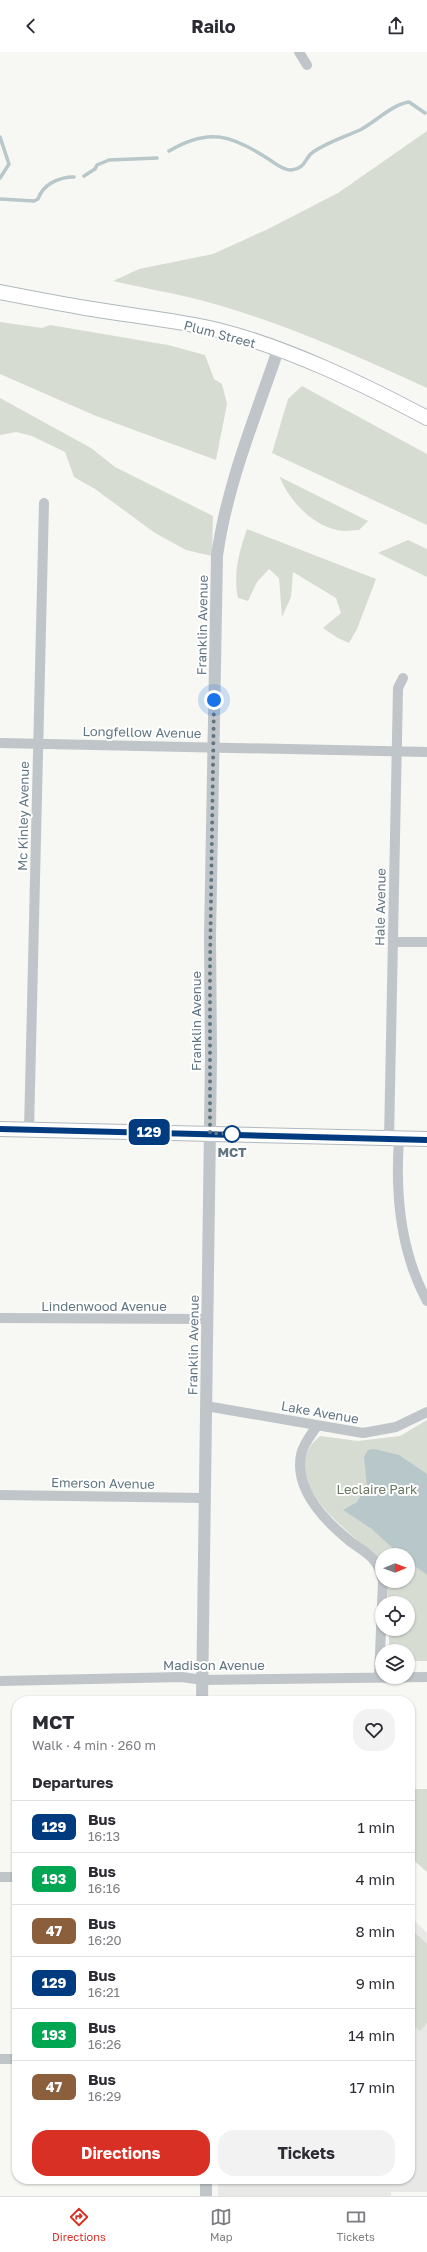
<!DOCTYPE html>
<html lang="en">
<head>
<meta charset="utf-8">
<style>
  :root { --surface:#fff; --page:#f2f2f3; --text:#2b2b33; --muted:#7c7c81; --line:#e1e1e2; --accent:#d93025 }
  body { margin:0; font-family:"Golos Text",sans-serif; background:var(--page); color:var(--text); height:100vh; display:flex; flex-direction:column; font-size:15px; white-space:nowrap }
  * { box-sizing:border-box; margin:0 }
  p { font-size:13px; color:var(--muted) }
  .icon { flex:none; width:22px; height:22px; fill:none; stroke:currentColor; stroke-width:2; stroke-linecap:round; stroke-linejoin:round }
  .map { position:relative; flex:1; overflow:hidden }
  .panel { position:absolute; left:12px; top:1644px; width:403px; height:488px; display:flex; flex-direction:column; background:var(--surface); border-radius:16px; box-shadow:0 1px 3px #0004 }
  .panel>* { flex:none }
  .badge { padding:0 8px; border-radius:6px; font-size:14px; line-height:26px }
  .needle { width:26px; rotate:89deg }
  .buttons { position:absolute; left:375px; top:1496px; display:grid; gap:8px }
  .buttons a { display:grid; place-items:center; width:40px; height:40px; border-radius:50%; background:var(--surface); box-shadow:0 1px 3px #0004; font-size:20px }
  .you { position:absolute; width:20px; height:20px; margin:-10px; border:3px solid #fff; border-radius:50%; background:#1a73e8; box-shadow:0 0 0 6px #1a73e833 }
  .map>.badge { position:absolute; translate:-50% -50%; box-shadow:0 0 0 2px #fff }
  h2 { padding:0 20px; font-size:15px; line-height:36px }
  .round { display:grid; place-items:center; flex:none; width:42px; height:42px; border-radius:16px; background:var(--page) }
  .overview { display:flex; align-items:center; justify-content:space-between; height:68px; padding:0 20px }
  h1 { font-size:19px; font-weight:700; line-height:30px }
  .button { display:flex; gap:8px; margin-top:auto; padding:8px 20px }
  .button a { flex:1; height:46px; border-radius:16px; background:var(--accent); color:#fff; font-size:16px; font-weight:700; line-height:46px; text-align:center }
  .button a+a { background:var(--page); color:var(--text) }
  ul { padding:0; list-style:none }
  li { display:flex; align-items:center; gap:12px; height:52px; padding:0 20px; border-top:1px solid var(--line) }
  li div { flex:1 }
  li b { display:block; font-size:15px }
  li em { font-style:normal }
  li .badge { min-width:44px; font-weight:700; text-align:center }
  header { display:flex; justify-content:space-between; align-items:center; height:52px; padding:0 20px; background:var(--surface); font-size:18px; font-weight:700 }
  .tabs { display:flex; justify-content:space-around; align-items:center; height:56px; border-top:1px solid var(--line); background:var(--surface); font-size:11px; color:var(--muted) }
  .tabs a { display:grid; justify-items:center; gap:2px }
  .tabs .on { color:var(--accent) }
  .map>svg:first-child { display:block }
  .built { fill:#e8e8e7 }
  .green { fill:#d7dcd2 }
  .water { fill:#b7c7ca }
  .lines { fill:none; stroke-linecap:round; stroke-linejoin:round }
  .stream { stroke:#b7c7ca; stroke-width:3.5 }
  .secondary-casing { stroke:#b1b9bd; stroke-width:16 }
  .minor { stroke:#bfc5c8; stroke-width:10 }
  .tertiary { stroke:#bfc5c8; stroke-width:12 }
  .secondary { stroke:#fff; stroke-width:14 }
  .line-casing { stroke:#fff; stroke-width:9 }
  .line { stroke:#003b80; stroke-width:6 }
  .walk { stroke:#607581; stroke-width:4; stroke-dasharray:0 7.2 }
  .stop-dot { fill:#fff; stroke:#003b80; stroke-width:2 }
  .labels { text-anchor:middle; stroke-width:4; stroke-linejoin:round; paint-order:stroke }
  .street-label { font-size:13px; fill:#607581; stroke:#fff }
  .stop-label { font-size:13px; font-weight:bold; fill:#607581; stroke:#fff }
  .park-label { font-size:13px; fill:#66785f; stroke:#fff }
</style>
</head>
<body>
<header><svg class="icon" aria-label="back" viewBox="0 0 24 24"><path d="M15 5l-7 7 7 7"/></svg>Railo<svg class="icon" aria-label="share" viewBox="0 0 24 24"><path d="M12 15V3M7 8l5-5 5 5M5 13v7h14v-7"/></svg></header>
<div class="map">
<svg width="427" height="2144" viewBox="0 0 427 2144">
  <rect width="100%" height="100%" fill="#f7f7f3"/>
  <path class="built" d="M 410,1864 L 427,1881 L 427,2140 L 391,2140 L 391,2144 L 218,2144 L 218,2127 L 410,2127 Z"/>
  <path class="green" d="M 427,79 L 427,336 C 355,303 281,270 204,249 C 174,241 143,236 113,229 L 139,217 L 213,202 L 268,177 L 338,141 Z
    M 0,270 L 42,276 L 50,273 L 168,293 L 205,303 L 214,327 L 222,332 L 227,352 L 216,408 L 96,364 L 0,322 Z
    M 302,334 L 427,402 L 427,473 L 272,401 L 288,347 Z
    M 0,346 L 91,396 L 115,415 L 213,464 L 212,504 L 186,498 L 155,481 L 95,437 L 74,425 L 65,400 L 32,384 L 16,380 L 0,383 Z
    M 280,426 L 280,425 L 368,469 L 359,478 C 352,478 343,480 337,478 C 311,472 290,449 280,426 Z
    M 247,477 L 376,527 L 357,577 L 349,591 L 338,586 L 323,576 L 341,561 L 336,546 L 293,520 L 291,545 L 282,565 L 279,526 L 269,517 L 257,530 L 248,549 L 238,546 C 233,522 239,500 247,477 Z
    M 408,488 L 427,497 L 427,525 L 378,501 Z
    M 427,1368 L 427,1609 L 408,1609 L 408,1599 L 389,1599 L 389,1577 L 408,1577 L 408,1551 L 388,1551 L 388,1529 L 408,1529 L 408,1503 L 382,1503 L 382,1514 L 379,1507 C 350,1480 270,1426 320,1384 L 358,1389 L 400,1384 Z
    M 410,1737 L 427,1737 L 427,1820 L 410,1805 Z
    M 410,1876 L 427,1892 L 427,1971 L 420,1979 L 410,1972 Z"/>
  <path class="water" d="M 374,1397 L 399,1403 L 427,1422 L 427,1523 L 408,1509 L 408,1503 L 400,1503 L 372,1477 L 343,1458 L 357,1450 L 367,1434 L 364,1405 L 368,1398 Z"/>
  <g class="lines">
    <path class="stream" d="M 0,85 L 9,112 L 0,126
      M 169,99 C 209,75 232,83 270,108 C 276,112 283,118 291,118 C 307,116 304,106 313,100 C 328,90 344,85 360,78 C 377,69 391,53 409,50 L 425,61
      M 84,124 L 95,117 L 97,113 L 109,108 L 157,106
      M 0,147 L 34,149 L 38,147 C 43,132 59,125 74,125"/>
    <defs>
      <path id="secondary" d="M 0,240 C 31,246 62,252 92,257 C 134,264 176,268 218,278 C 289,296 363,332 427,366
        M 0,1077 L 427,1087"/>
    </defs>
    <use href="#secondary" class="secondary-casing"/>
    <path class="minor" d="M 299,0 L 307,13
      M 0,691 L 427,700
      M 393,890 L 427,890
      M 29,1078 L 44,451
      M 389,1087 L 398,636 L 403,626
      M 399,1087 C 395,1143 400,1199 427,1249
      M 0,1266 L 207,1267
      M 206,1354 L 363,1381 L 396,1375 L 427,1360
      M 317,1374 C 311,1383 303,1392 301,1403 C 294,1438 326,1470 351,1490 C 366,1501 378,1506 382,1526
      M 0,1443 L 205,1446
      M 379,1626 L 383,1529
      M 0,1629 L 182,1625 L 203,1628 L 427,1625
      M 0,1825 L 17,1825
      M 0,2007 L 17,2007"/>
    <path class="tertiary" d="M 202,1649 L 211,1004 L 210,885 L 217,504 C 227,432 255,366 278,298
      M 206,2127 L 206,2144"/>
    <use href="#secondary" class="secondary"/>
  </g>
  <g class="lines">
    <defs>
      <path id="line" d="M 0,1077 L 427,1088"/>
    </defs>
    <use href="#line" class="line-casing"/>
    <use href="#line" class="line"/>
    <path class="walk" d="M 214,648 L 210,913 L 210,1081 L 235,1082 L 232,1082"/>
  </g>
  <circle class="stop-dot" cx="232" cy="1082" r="8"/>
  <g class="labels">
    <g class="street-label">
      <text transform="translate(220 282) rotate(15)" y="5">Plum Street</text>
      <text transform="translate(202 573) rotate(-89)" y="5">Franklin Avenue</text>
      <text transform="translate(142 680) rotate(1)" y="5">Longfellow Avenue</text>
      <text transform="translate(23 764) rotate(-89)" y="5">Mc Kinley Avenue</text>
      <text transform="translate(380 855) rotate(-89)" y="5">Hale Avenue</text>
      <text transform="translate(196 969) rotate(-90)" y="5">Franklin Avenue</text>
      <text x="104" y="1259">Lindenwood Avenue</text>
      <text transform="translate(193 1293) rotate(-89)" y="5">Franklin Avenue</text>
      <text transform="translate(320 1360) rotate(10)" y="5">Lake Avenue</text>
      <text transform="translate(103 1431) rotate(1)" y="5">Emerson Avenue</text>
      <text x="214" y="1618">Madison Avenue</text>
    </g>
    <g class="stop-label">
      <text x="232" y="1105">MCT</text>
    </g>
    <g class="park-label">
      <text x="377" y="1442">Leclaire Park</text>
    </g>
  </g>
</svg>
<div class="buttons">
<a><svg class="needle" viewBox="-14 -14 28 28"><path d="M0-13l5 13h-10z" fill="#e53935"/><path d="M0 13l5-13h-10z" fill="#7c7c81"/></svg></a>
<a><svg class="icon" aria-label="locate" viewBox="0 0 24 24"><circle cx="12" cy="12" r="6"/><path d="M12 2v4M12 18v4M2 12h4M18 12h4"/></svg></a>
<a><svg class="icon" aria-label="layers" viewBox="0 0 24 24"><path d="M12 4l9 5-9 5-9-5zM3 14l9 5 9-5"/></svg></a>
</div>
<div class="you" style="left:214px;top:648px"></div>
<b class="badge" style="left:149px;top:1080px;background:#003b80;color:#fff">129</b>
<section class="panel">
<div class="overview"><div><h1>MCT</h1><p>Walk · 4 min · 260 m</p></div><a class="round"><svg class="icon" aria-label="heart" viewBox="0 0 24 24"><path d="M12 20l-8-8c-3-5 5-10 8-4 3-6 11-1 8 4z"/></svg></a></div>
<h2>Departures</h2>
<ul>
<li><span class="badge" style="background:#003b80;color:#fff">129</span><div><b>Bus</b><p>16:13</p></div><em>1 min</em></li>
<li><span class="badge" style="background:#00a651;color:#fff">193</span><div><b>Bus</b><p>16:16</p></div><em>4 min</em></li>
<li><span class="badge" style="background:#8b5e3c;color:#fff">47</span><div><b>Bus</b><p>16:20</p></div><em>8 min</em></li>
<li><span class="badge" style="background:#003b80;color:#fff">129</span><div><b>Bus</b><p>16:21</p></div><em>9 min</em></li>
<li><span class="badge" style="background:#00a651;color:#fff">193</span><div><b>Bus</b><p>16:26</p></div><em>14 min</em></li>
<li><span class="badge" style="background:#8b5e3c;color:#fff">47</span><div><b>Bus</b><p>16:29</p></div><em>17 min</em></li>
</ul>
<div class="button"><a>Directions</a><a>Tickets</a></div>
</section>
</div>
<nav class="tabs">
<a class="on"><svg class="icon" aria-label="directions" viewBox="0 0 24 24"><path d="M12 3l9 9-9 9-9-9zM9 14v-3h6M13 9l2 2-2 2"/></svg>Directions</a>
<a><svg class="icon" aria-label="map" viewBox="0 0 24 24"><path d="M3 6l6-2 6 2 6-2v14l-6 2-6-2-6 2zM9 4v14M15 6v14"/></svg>Map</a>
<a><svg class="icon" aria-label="tickets" viewBox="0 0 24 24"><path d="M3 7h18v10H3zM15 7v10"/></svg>Tickets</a>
</nav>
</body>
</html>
